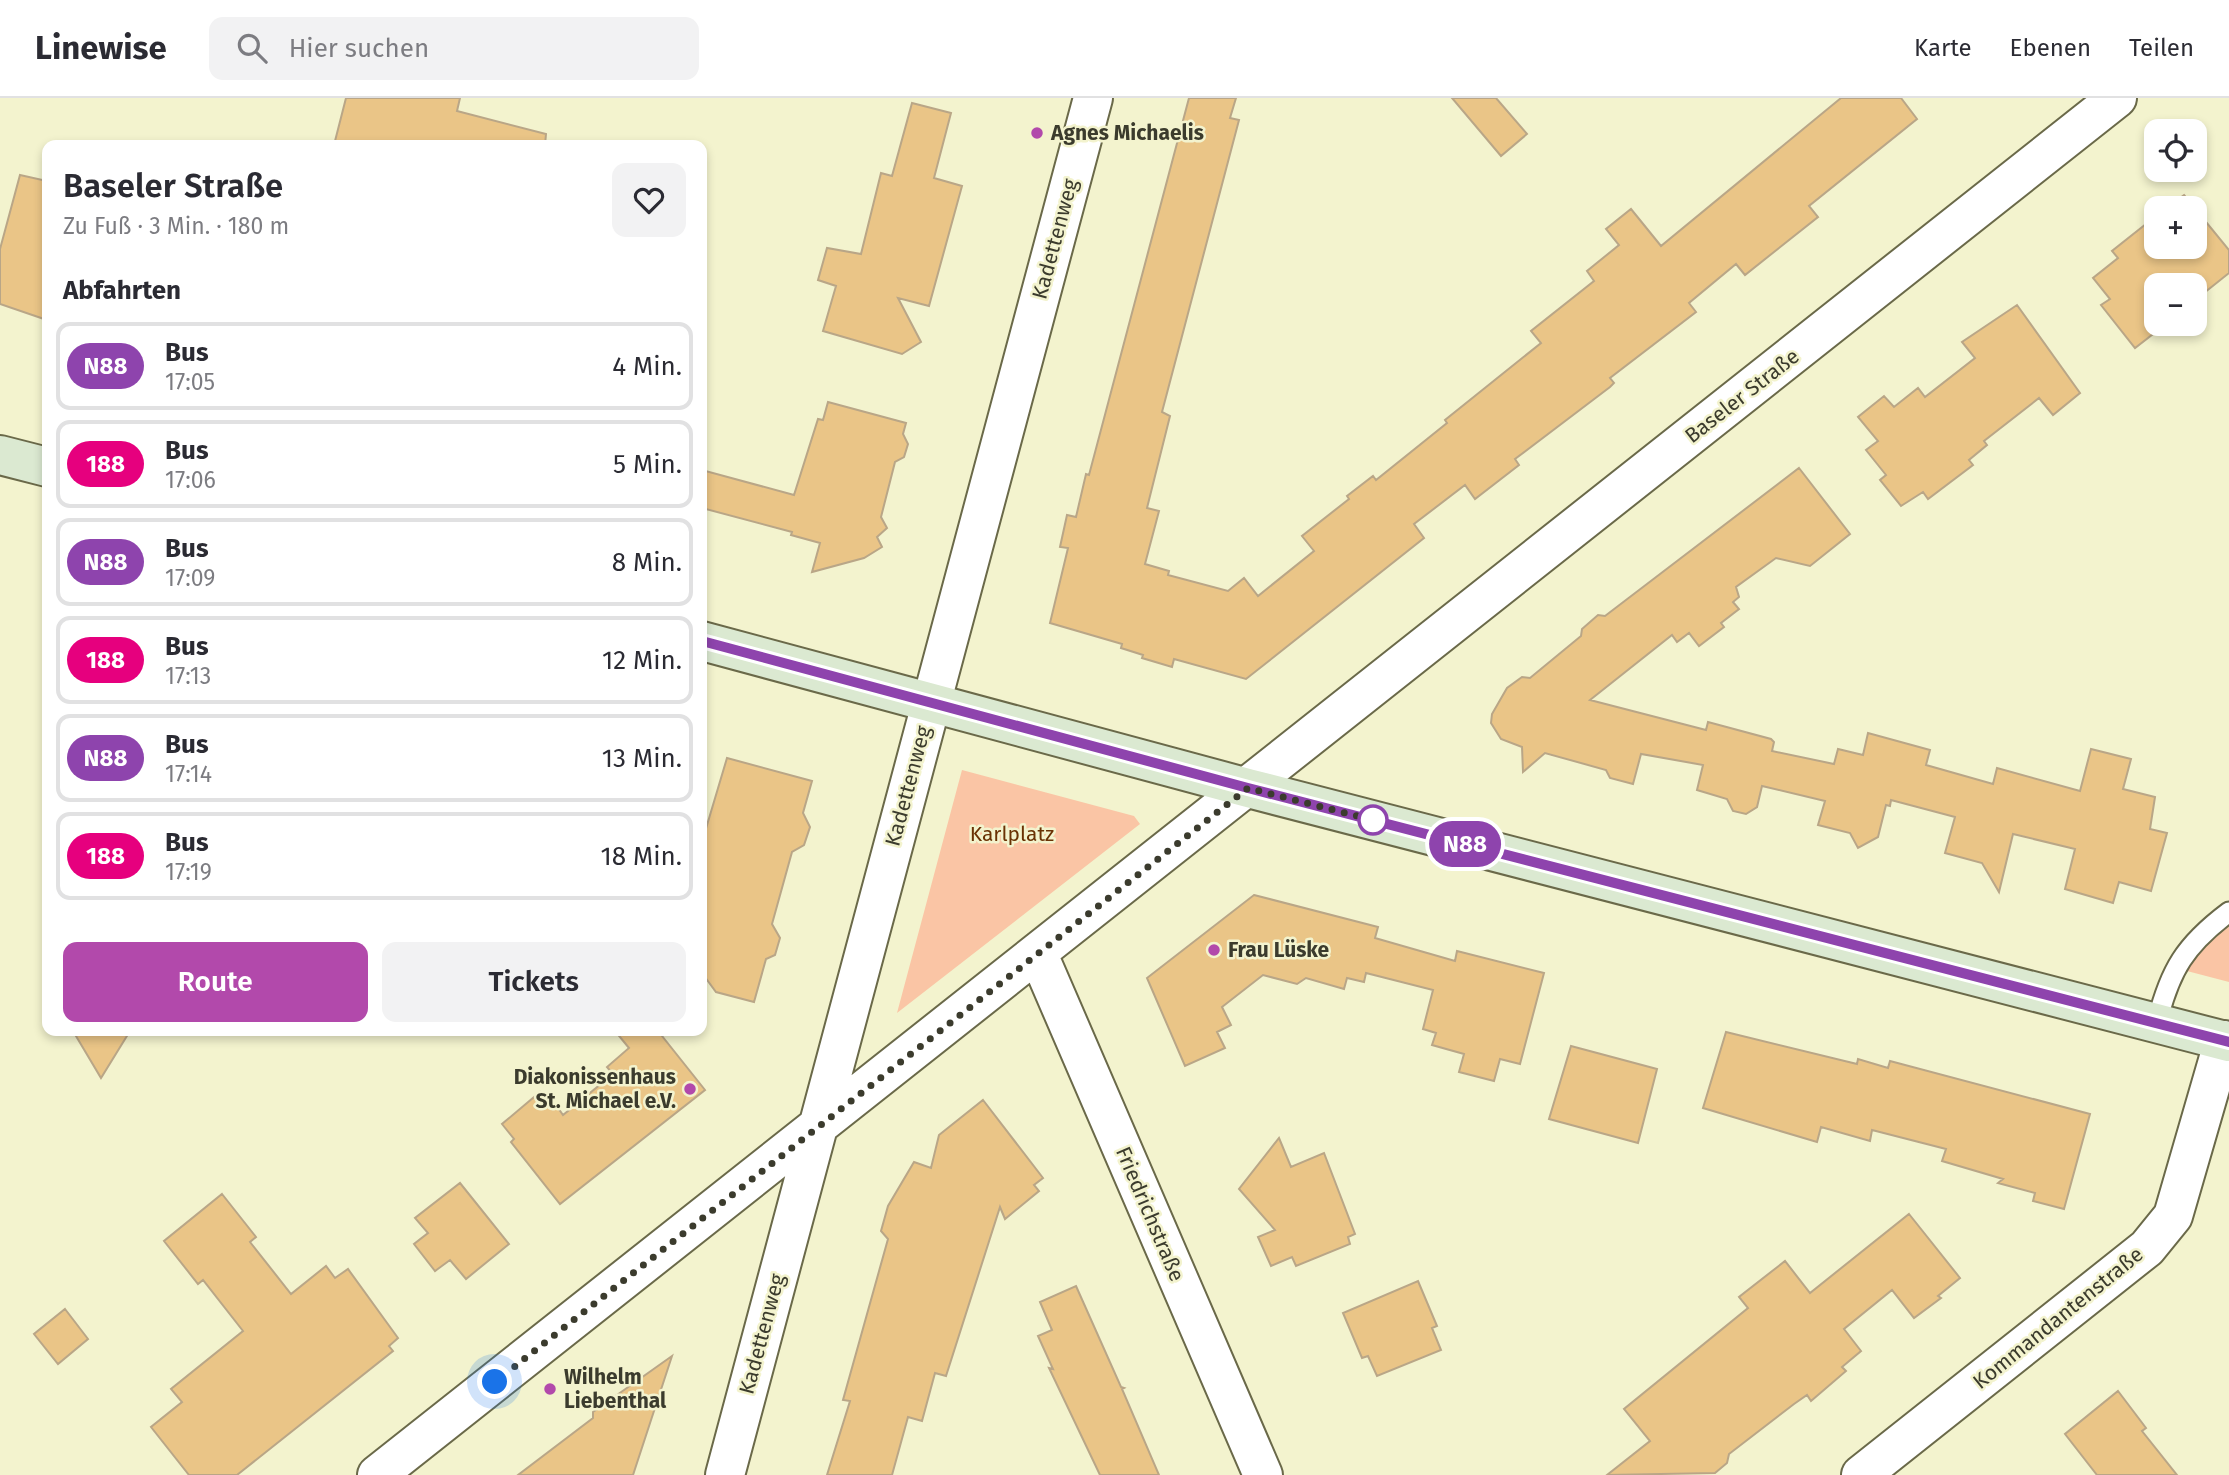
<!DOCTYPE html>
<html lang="de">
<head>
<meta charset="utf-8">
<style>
  :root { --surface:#fff; --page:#f2f2f3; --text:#2b2b33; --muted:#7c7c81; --line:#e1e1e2; --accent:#b249ab }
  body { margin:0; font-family:"Fira Sans",sans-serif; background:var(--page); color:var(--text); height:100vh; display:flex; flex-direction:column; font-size:26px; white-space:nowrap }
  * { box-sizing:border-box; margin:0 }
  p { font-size:23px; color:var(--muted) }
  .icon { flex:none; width:38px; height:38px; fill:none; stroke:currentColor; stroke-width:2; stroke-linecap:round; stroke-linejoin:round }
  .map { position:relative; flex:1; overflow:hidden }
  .drawer { position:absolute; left:42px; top:42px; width:665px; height:896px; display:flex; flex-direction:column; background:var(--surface); border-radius:14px; box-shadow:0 4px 10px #0003 }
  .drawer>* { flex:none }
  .badge { padding:0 14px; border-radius:23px; font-size:24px; line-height:46px }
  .fabs { position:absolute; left:2144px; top:21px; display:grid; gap:14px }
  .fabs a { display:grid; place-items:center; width:63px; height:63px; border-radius:14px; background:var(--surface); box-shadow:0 4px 10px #0003; font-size:35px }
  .you { position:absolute; width:35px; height:35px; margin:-18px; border:5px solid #fff; border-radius:50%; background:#1a73e8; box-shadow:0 0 0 10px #1a73e833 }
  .map>.badge { position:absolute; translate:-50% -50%; box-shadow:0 0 0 4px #fff }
  h2 { padding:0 21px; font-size:26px; line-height:63px }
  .round { display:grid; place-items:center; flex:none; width:74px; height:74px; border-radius:14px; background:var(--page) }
  .headline { display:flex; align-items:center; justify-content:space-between; height:119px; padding:0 21px }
  h1 { font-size:33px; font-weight:600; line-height:52px }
  .action { display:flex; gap:14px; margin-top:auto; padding:14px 21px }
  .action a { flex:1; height:80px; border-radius:14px; background:var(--accent); color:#fff; font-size:28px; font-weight:600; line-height:80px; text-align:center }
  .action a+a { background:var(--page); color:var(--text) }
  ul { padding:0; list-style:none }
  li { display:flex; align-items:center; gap:21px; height:88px; margin:0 14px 10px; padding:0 7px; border:4px solid var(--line); border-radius:14px }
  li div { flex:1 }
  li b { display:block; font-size:26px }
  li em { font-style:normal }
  li .badge { min-width:77px; font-weight:700; text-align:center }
  header { display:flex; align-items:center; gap:42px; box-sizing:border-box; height:98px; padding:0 35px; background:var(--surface); border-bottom:2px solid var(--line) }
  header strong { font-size:33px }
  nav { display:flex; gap:38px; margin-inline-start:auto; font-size:24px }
  .search { width:490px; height:63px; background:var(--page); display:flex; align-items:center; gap:18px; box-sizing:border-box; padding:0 24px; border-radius:14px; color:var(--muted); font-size:26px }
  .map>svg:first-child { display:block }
  .green { fill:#fac5a5 }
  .building { fill:#eac587; stroke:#b9a687; stroke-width:2 }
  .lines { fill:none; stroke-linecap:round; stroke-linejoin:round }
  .lane-casing { stroke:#6a6949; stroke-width:23 }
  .street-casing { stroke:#6a6949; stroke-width:42 }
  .secondary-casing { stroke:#6a6949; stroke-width:42 }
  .lane { stroke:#fff; stroke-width:19 }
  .street { stroke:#fff; stroke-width:38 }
  .secondary { stroke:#dbe9d1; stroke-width:38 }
  .line-casing { stroke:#fff; stroke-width:16 }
  .line { stroke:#8e44ad; stroke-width:10 }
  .walk { stroke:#3b3b2d; stroke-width:7; stroke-dasharray:0 12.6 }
  .poi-dot { fill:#b249ab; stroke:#f3f3ce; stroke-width:2.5 }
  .stop-dot { fill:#fff; stroke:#8e44ad; stroke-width:3.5 }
  .labels { text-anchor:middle; stroke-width:5; stroke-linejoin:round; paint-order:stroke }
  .poi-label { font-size:21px; font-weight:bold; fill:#3b3b2d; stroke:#f3f3ce; text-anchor:start }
  .street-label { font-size:21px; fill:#3b3b2d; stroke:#f3f3ce }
  .park-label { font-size:21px; fill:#6a3204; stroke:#f3f3ce }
</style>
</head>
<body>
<header>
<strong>Linewise</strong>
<div class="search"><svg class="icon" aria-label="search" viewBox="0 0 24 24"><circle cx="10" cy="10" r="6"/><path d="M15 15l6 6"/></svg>Hier suchen</div>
<nav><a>Karte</a><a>Ebenen</a><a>Teilen</a></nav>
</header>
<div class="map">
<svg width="2229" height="1377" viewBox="0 0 2229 1377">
  <rect width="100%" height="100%" fill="#f3f3ce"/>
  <path class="green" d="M 962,672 L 1134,718 L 1140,726 L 897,915 Z
    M 2229,827 L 2229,884 L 2187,873 L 2194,859 Z"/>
  <path class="building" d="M 346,0 L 460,0 L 457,13 L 546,36 L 545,47 L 334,47 Z
    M 1189,0 L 1236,0 L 1230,20 L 1239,22 L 1162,314 L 1170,318 L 1147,410 L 1159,413 L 1145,466 L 1169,473 L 1168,477 L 1228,493 L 1244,480 L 1258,498 L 1314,453 L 1302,438 L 1349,401 L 1347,398 L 1373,378 L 1376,382 L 1447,325 L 1445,322 L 1541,245 L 1531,233 L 1594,183 L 1587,173 L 1619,147 L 1606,131 L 1631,111 L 1661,148 L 1841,0 L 1901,0 L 1917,21 L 1809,108 L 1818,119 L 1745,177 L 1736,166 L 1689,205 L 1696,214 L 1610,280 L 1614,285 L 1610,289 L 1515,361 L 1519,367 L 1475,401 L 1465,387 L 1414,426 L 1424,440 L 1246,581 L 1174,561 L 1172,569 L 1142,560 L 1143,557 L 1121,550 L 1122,546 L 1050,525 L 1068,450 L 1060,449 L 1067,417 L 1076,419 L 1086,376 L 1089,377 Z
    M 1452,0 L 1496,0 L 1527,36 L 1501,58 Z
    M 912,5 L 951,15 L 934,80 L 962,88 L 929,208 L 898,200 L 921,244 L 902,256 L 823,233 L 836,188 L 818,182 L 827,150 L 861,156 L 881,75 L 892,78 Z
    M 20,77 L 47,83 L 47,222 L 0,206 L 0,151 Z
    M 2184,97 L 2229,152 L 2229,175 L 2194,203 L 2194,187 L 2156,187 L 2156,226 L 2166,226 L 2135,250 L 2101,207 L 2110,201 L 2093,180 L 2118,160 L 2112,153 L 2156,118 L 2156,149 L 2194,149 L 2194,110 L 2166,110 Z
    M 2017,207 L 2080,295 L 2053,317 L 2039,300 L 1984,343 L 1987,347 L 1969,362 L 1973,367 L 1928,401 L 1923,394 L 1901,408 L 1880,382 L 1886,377 L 1866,352 L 1878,343 L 1858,319 L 1884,298 L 1894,309 L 1918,290 L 1925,299 L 1975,260 L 1962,244 Z
    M 828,304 L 906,325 L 903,336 L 908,346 L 904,359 L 895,364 L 881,419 L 887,430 L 877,439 L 882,449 L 864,460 L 812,474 L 820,445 L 791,437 L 792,434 L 702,410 L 702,372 L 794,397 L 818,321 L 823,322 Z
    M 1799,370 L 1850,436 L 1810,468 L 1776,460 L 1736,489 L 1739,499 L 1733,504 L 1739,511 L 1721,525 L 1724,529 L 1699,548 L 1689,535 L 1677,544 L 1672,537 L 1590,602 L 1706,632 L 1708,624 L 1771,641 L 1774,644 L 1772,653 L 1834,666 L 1838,651 L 1863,657 L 1868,635 L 1930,652 L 1926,667 L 1993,686 L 1997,670 L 2080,693 L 2091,651 L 2131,661 L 2123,691 L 2155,699 L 2150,731 L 2167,735 L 2151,793 L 2119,784 L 2113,805 L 2065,791 L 2075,751 L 2013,736 L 1999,794 L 1982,765 L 1945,755 L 1955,719 L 1891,702 L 1890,708 L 1886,707 L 1878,739 L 1858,750 L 1850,735 L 1818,727 L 1825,703 L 1762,688 L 1757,709 L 1746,716 L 1733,713 L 1727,701 L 1697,692 L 1703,667 L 1641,656 L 1633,686 L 1610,680 L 1606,672 L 1545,655 L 1523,674 L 1522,649 L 1501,641 L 1491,625 L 1492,616 L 1507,590 L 1522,579 L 1530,580 L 1581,538 L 1582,531 L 1598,517 L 1605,518 Z
    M 727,660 L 812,683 L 803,715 L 810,729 L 804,747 L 792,754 L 772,826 L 780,840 L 775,857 L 766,861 L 754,904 L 716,894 L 702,875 L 702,744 Z
    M 1254,797 L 1378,829 L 1375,840 L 1455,863 L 1457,853 L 1544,875 L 1520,966 L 1500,961 L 1494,983 L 1459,974 L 1464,956 L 1432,947 L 1436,935 L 1423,931 L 1433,892 L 1366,875 L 1364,884 L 1347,880 L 1344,891 L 1306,880 L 1297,886 L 1263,877 L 1222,909 L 1231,927 L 1217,934 L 1225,950 L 1185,968 L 1147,880 Z
    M 73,933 L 130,933 L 101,980 Z
    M 615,933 L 658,933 L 705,992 L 560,1106 L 511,1044 L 514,1041 L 502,1026 L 540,994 L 552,1011 L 556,1007 L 563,1017 L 613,976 L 607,969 L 629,950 Z
    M 1726,934 L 1857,966 L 1858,961 L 1888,970 L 1890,963 L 2090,1016 L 2064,1111 L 2033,1103 L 2035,1095 L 1998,1085 L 2003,1081 L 1942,1063 L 1946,1051 L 1872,1032 L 1870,1043 L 1821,1029 L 1817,1044 L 1703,1010 Z
    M 1571,948 L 1657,971 L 1638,1045 L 1549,1021 Z
    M 983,1002 L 1043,1080 L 1034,1087 L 1039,1093 L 1005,1121 L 1000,1109 L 946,1278 L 935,1275 L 922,1323 L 908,1319 L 892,1377 L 827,1377 L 850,1303 L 843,1302 L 888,1141 L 881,1133 L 888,1108 L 914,1064 L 931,1070 L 939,1037 Z
    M 1279,1040 L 1291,1069 L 1324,1055 L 1355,1136 L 1348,1139 L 1350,1146 L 1296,1168 L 1292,1159 L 1271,1168 L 1258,1139 L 1275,1132 L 1239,1091 Z
    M 460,1085 L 509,1146 L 466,1181 L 450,1162 L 435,1173 L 414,1146 L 428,1135 L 415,1120 Z
    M 222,1096 L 256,1139 L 250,1144 L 291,1196 L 326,1168 L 335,1180 L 348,1171 L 398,1240 L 389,1248 L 393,1253 L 237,1377 L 189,1377 L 151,1329 L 182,1304 L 171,1291 L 243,1233 L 203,1182 L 198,1186 L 164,1143 Z
    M 1909,1116 L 1960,1180 L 1938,1198 L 1941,1200 L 1914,1220 L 1892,1192 L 1844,1231 L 1861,1253 L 1842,1269 L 1846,1273 L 1811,1303 L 1807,1297 L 1794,1306 L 1729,1356 L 1727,1365 L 1715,1375 L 1607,1377 L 1650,1343 L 1624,1311 L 1748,1210 L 1739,1199 L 1785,1163 L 1810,1195 Z
    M 1418,1183 L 1437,1228 L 1432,1230 L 1441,1252 L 1377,1278 L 1368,1258 L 1362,1260 L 1343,1215 Z
    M 1076,1188 L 1121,1289 L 1124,1290 L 1122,1291 L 1159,1377 L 1100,1377 L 1049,1270 L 1053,1271 L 1038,1238 L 1052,1232 L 1040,1204 Z
    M 65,1211 L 88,1241 L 58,1266 L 34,1236 Z
    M 672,1258 L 633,1377 L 518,1377 L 593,1320 L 593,1314 Z
    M 2118,1293 L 2146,1330 L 2142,1333 L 2177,1377 L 2097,1377 L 2065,1336 Z"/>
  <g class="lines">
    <defs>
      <path id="lane" d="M 2157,924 C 2170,872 2185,847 2229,814"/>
      <path id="street" d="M 1038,856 L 1263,1377
        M 377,1377 L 2117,0
        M 725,1377 L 1093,0
        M 1861,1377 L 2147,1150 L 2173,1118 L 2224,942"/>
      <path id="secondary" d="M 0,357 L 47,369
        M 702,543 L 1248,690 L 2229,944"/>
    </defs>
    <use href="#lane" class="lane-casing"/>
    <use href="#street" class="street-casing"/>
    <use href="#secondary" class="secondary-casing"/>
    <use href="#lane" class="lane"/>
    <use href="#street" class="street"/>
    <use href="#secondary" class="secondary"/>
  </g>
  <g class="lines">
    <defs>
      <path id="line" d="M 702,543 L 1248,690 L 2229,944"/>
    </defs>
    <use href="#line" class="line-casing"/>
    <use href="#line" class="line"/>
    <path class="walk" d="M 495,1284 L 1248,690 L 1373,722"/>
  </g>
  <g class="poi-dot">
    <circle cx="1037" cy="35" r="7"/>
    <circle cx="1214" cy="852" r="7"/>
    <circle cx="690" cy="991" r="7"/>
    <circle cx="550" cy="1291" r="7"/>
  </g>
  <circle class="stop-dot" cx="1373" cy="722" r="14"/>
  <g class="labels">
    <g class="poi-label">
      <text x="1051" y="42">Agnes Michaelis</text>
      <text x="1228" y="859">Frau Lüske</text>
      <text x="676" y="986" text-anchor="end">Diakonissenhaus<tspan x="676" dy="24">St. Michael e.V.</tspan></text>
      <text x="564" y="1286">Wilhelm<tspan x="564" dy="24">Liebenthal</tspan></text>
    </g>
    <g class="street-label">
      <text transform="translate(1055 141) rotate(-75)" y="7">Kadettenweg</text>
      <text transform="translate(1742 298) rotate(-38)" y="7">Baseler Straße</text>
      <text transform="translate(908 688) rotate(-75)" y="7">Kadettenweg</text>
      <text transform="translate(1150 1116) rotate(67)" y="7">Friedrichstraße</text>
      <text transform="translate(2058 1220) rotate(-39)" y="7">Kommandantenstraße</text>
      <text transform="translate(762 1236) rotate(-75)" y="7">Kadettenweg</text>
    </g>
    <g class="park-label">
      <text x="1012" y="743">Karlplatz</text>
    </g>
  </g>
</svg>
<div class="fabs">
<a><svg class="icon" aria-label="locate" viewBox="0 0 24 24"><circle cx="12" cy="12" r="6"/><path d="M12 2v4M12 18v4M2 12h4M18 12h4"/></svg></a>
<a>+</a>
<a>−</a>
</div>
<div class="you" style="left:495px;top:1284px"></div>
<b class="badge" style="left:1465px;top:746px;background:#8e44ad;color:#fff">N88</b>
<section class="drawer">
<div class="headline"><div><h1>Baseler Straße</h1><p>Zu Fuß · 3 Min. · 180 m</p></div><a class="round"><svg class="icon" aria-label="heart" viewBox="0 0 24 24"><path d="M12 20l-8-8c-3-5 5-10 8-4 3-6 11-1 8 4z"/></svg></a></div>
<h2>Abfahrten</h2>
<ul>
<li><span class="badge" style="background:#8e44ad;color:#fff">N88</span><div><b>Bus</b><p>17:05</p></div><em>4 Min.</em></li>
<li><span class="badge" style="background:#e6007e;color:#fff">188</span><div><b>Bus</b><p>17:06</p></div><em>5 Min.</em></li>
<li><span class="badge" style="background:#8e44ad;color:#fff">N88</span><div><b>Bus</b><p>17:09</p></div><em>8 Min.</em></li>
<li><span class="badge" style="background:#e6007e;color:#fff">188</span><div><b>Bus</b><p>17:13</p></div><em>12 Min.</em></li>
<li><span class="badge" style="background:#8e44ad;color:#fff">N88</span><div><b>Bus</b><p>17:14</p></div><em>13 Min.</em></li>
<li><span class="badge" style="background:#e6007e;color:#fff">188</span><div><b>Bus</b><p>17:19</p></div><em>18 Min.</em></li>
</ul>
<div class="action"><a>Route</a><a>Tickets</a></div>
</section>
</div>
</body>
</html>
